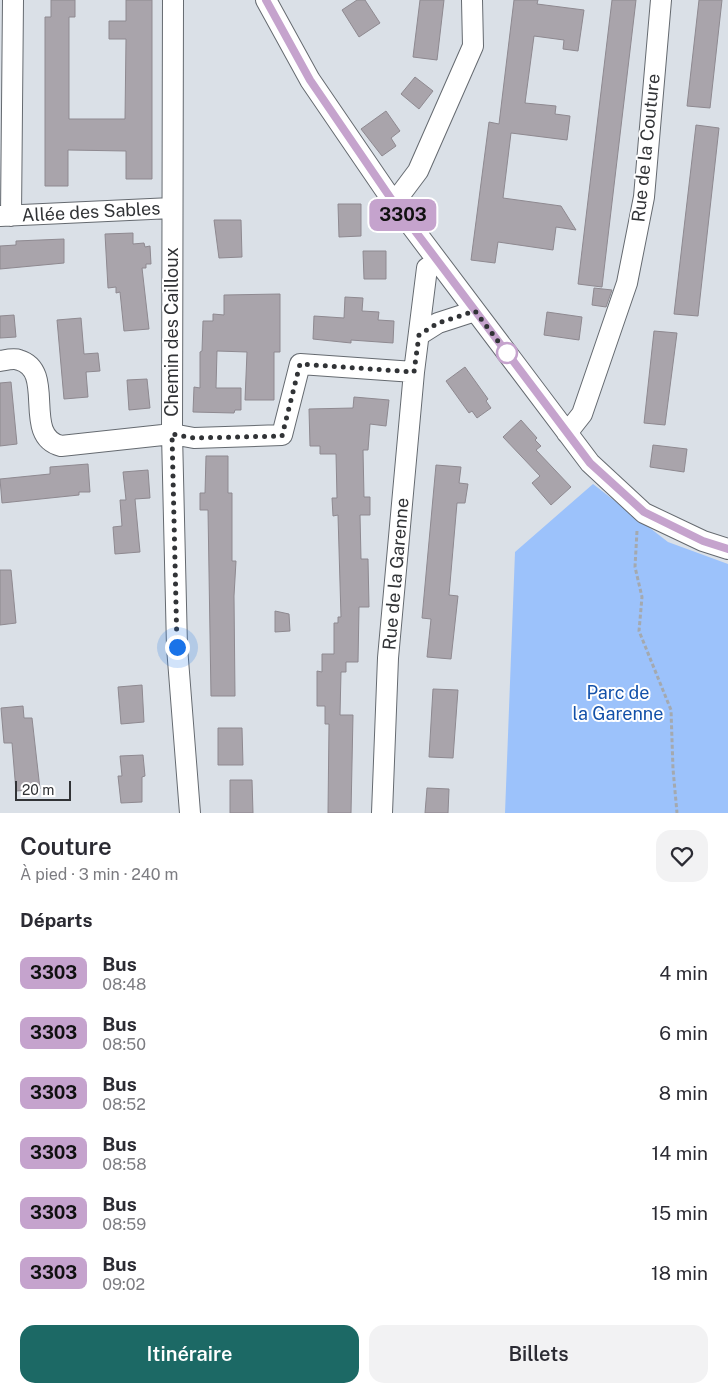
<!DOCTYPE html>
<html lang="fr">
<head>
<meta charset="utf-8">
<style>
  :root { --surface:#fff; --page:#f2f2f3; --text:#2b2b33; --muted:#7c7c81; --accent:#1c6965 }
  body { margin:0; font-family:"Public Sans",sans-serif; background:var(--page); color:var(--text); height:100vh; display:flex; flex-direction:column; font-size:19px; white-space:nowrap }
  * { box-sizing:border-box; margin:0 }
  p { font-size:16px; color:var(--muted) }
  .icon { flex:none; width:28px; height:28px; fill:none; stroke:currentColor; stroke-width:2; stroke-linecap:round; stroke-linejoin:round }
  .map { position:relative; height:813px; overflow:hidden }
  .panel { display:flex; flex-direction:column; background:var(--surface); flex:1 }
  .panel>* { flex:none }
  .badge { padding:0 10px; border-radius:8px; font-size:18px; line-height:32px }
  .scale { position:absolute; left:15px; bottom:12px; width:56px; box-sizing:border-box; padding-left:5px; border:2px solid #313336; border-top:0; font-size:14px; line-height:18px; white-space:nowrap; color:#313336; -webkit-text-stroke:4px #fff; paint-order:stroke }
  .you { position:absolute; width:25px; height:25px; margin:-12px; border:4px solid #fff; border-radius:50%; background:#1a73e8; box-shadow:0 0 0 8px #1a73e833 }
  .map>.badge { position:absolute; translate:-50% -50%; box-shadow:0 0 0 2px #fff }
  h2 { padding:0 20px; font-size:19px; line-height:45px }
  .round { display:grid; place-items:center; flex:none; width:52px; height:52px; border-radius:15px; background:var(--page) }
  .summary { display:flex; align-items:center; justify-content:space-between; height:85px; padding:0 20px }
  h1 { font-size:24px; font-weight:600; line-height:38px }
  .button { display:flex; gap:10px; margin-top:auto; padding:10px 20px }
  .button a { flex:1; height:58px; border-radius:15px; background:var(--accent); color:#fff; font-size:20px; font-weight:600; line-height:58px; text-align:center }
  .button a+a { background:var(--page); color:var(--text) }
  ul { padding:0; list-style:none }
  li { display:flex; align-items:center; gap:15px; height:60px; padding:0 20px }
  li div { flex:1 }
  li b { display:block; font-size:19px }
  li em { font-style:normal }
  li .badge { min-width:55px; font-weight:700; text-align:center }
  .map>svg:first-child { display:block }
  .green { fill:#9cc2fb }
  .building { fill:#a9a4ab; stroke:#8e8990 }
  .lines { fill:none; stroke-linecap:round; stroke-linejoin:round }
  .minor-casing { stroke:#656a70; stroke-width:22 }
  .path { stroke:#a4a9af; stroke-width:3; stroke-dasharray:4 2.5; stroke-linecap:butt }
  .minor { stroke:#fff; stroke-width:20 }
  .line-casing { stroke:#fff; stroke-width:11 }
  .line { stroke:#c5a3cd; stroke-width:8 }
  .walk { stroke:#313336; stroke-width:5; stroke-dasharray:0 9 }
  .stop-dot { fill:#fff; stroke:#c5a3cd; stroke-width:2.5 }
  .labels { text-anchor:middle; stroke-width:4; stroke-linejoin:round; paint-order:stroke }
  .street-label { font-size:18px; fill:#313336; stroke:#fff }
  .park-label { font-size:18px; fill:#1351a9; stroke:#fff }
</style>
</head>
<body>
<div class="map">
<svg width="728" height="813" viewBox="0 0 728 813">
  <rect width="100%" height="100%" fill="#dae0e7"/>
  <path class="green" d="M 593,484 L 668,542 L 728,564 L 728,813 L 505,813 L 515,552 Z"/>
  <path class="building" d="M 51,0 L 75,0 L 75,17 L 69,17 L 69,119 L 125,119 L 126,39 L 109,39 L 109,21 L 126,21 L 126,0 L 152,0 L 152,179 L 126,179 L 126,151 L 68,150 L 68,186 L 45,186 L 45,17 L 51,17 Z
    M 357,0 L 365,0 L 380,23 L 359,37 L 342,10 Z
    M 420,0 L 444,0 L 437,60 L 413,57 Z
    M 514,0 L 538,0 L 537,4 L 584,10 L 578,51 L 563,49 L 564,40 L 534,36 L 525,103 L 556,106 L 555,114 L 570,116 L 567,140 L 511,133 L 503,198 L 561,206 L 576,230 L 556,227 L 553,250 L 498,242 L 495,263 L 471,260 L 489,122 L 499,124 Z
    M 612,0 L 636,0 L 602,287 L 578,284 Z
    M 699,0 L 722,0 L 710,108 L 687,106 Z
    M 415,77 L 433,91 L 419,109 L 401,94 Z
    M 386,111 L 400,131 L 391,138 L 396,146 L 382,156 L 361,129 Z
    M 696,125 L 719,128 L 698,316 L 674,314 Z
    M 338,204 L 361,204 L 361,236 L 339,237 Z
    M 214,220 L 241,220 L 242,257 L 219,258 Z
    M 133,233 L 133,244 L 144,243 L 145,247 L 150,246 L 151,264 L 146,264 L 146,268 L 142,268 L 149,329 L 124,331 L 120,292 L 116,293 L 116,287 L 108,288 L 105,234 Z
    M 64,239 L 64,263 L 0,269 L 0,246 L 16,245 L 16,241 Z
    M 363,251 L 386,251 L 386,279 L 364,279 Z
    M 594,288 L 612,290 L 606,307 L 592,305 Z
    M 280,294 L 280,352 L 274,352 L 274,400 L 245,400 L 247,352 L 217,351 L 216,388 L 241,388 L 241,410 L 235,410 L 234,413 L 193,412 L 194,387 L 200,388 L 200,352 L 202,351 L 203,321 L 213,321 L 213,314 L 224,315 L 224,295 Z
    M 345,297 L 363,298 L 362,311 L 379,312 L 378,320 L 394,321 L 393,343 L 351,340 L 351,343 L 313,339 L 314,316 L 344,318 Z
    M 547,312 L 582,317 L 579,340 L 544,335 Z
    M 14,315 L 16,337 L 0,338 L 0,316 Z
    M 81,318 L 84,354 L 98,353 L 100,371 L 86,372 L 88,397 L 64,399 L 57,320 Z
    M 654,331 L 677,333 L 665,425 L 644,423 Z
    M 465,367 L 488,399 L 486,401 L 491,408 L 477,418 L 472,411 L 469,413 L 446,381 Z
    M 147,379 L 150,408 L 129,410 L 127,380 Z
    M 11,382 L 17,444 L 0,446 L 0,383 Z
    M 354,397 L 389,400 L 386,426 L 370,424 L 368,450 L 363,450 L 364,497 L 370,497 L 370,515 L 360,515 L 361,559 L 368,559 L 369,607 L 359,607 L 358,662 L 346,662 L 346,672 L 341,672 L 340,715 L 353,715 L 351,813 L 328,813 L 329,724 L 325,724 L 325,706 L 317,706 L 317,671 L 322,672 L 322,654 L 334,654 L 334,623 L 338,623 L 338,617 L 341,617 L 338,515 L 333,516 L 332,498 L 337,498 L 336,454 L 320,454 L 320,446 L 310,446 L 309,409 L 353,408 Z
    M 521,420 L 537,438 L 535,440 L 541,446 L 536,450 L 571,487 L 551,505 L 532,483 L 540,476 L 503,437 Z
    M 653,445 L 687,449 L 684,472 L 650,467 Z
    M 206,456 L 228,456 L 228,493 L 232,493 L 232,561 L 236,561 L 234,596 L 235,696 L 211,696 L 208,510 L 200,510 L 200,493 L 205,493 Z
    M 88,464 L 90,492 L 79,492 L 79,495 L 2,503 L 0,479 L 50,474 L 50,467 Z
    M 436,465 L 461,467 L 459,483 L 468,484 L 465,503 L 457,503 L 449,595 L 458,596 L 451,659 L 427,657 L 431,619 L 422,618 Z
    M 148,470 L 150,498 L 135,499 L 140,552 L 115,554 L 113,527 L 122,526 L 120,500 L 126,500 L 123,472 Z
    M 0,570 L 11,570 L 16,623 L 0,625 Z
    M 275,611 L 289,614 L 290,631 L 275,632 Z
    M 142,685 L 144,722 L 121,724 L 118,687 Z
    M 433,689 L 458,690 L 453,758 L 429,757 Z
    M 23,706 L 24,718 L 32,718 L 40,789 L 16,791 L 12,743 L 4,743 L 1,708 Z
    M 218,728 L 242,728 L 243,765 L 218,765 Z
    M 143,755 L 145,776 L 142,777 L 142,802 L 121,803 L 118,776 L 122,776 L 120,756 Z
    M 230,780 L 252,780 L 253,813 L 230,813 Z
    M 427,788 L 449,789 L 448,813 L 425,813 Z"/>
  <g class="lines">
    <defs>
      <path id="minor" d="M 173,0 L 172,434 L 177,647 L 190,813
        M 266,0 L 310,80 L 394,203 L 590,463 L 644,513 L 703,541 L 728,549
        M 394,203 L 418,171 L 473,46 L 472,0
        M 0,216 L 172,208
        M 11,216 L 13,0
        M 419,335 L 438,323 L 475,311
        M 0,361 C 6,360 14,358 19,360 C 57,371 21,436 61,446 L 172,434 L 194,438 L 282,435 L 300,364 L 414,372
        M 567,433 L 582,414 L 627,283 L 644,197 L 661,0
        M 382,813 L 388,658 L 414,372 L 427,268 L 437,262"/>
    </defs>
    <use href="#minor" class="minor-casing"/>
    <path class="path" d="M 637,531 L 635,567 L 642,597 L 639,631 L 671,710 L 673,769 L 677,813"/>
    <use href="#minor" class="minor"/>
  </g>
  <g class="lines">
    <defs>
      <path id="line" d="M 266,0 L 310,80 L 394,203 L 590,463 L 644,512 L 703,541 L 728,549"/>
    </defs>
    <use href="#line" class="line-casing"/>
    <use href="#line" class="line"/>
    <path class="walk" d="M 177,647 L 172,434 L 194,438 L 282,436 L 300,364 L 414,372 L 419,335 L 438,323 L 475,311 L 507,353"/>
  </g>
  <circle class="stop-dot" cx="507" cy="353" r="10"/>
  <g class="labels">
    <g class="street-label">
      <text transform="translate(646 148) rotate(-84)" y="6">Rue de la Couture</text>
      <text transform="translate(91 212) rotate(-3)" y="6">Allée des Sables</text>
      <text transform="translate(172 332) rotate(-90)" y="6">Chemin des Cailloux</text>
      <text transform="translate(396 574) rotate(-85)" y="6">Rue de la Garenne</text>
    </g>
    <g class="park-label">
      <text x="618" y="699">Parc de<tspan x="618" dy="21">la Garenne</tspan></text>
    </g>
  </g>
</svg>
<div class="scale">20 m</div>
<div class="you" style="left:177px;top:647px"></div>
<b class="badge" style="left:403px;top:215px;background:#c5a3cd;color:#111">3303</b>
</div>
<section class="panel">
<div class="summary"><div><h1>Couture</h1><p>À pied · 3 min · 240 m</p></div><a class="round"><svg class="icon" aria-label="heart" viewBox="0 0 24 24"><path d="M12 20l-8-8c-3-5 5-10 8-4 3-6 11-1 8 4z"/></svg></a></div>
<h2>Départs</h2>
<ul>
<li><span class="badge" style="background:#c5a3cd;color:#111">3303</span><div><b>Bus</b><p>08:48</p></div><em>4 min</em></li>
<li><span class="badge" style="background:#c5a3cd;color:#111">3303</span><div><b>Bus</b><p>08:50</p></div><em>6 min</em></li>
<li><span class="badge" style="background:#c5a3cd;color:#111">3303</span><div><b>Bus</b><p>08:52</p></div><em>8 min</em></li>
<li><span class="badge" style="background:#c5a3cd;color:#111">3303</span><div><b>Bus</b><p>08:58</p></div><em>14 min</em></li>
<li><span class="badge" style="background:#c5a3cd;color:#111">3303</span><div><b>Bus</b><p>08:59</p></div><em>15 min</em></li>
<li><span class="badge" style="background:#c5a3cd;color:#111">3303</span><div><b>Bus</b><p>09:02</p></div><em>18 min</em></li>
</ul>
<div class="button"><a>Itinéraire</a><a>Billets</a></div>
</section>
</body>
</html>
